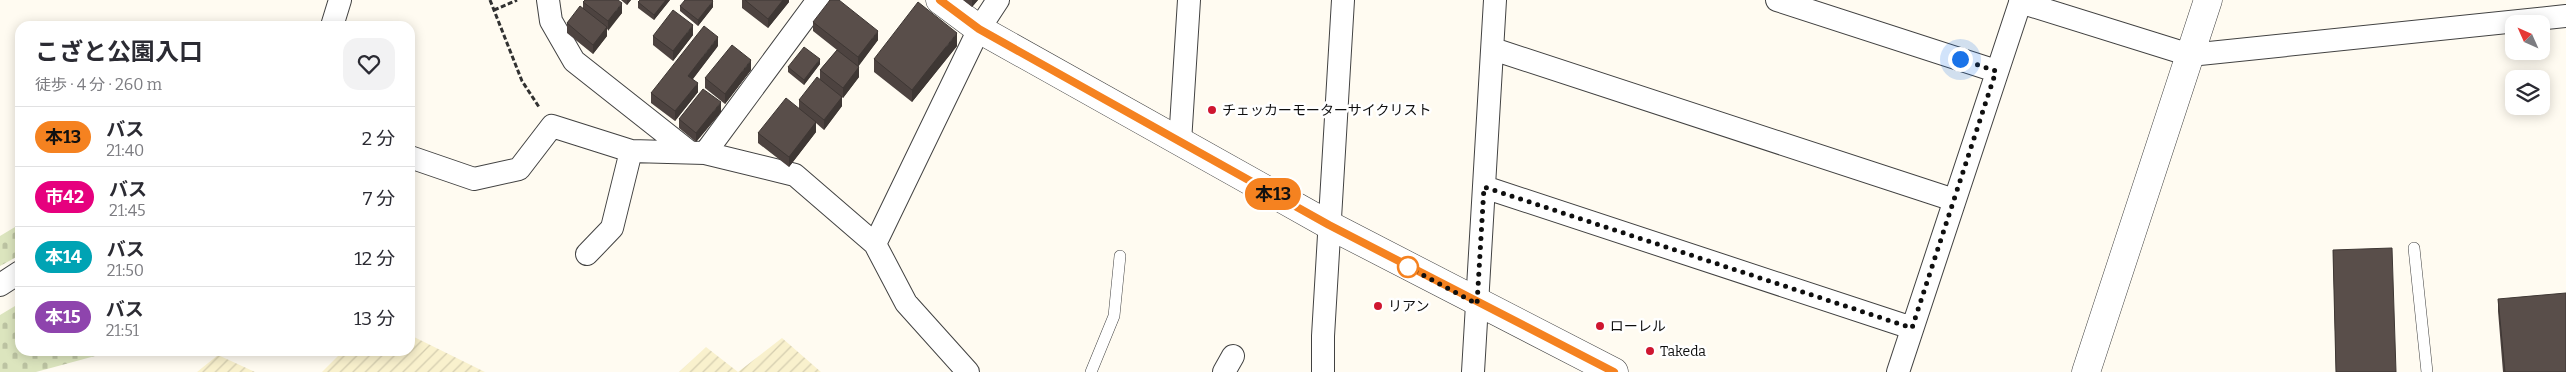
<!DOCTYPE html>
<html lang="ja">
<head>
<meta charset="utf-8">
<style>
  :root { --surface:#fff; --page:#f2f2f3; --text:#2b2b33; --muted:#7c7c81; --line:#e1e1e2 }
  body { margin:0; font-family:Bitter,"Noto Sans JP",serif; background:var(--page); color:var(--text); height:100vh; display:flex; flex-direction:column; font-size:19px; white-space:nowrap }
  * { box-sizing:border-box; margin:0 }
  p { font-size:16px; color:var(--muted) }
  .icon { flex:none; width:28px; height:28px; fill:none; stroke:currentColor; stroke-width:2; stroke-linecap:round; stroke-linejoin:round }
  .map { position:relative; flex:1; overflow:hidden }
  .drawer { position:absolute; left:15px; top:21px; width:400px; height:335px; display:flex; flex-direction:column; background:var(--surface); border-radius:15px; box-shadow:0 2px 12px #0003 }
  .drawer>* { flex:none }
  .badge { padding:0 10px; border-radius:16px; font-size:18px; line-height:32px }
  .needle { width:32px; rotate:315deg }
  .tools { position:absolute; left:2505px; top:15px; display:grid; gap:10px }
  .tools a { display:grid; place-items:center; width:45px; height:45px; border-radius:10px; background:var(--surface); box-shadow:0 2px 12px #0003; font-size:25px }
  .you { position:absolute; width:25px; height:25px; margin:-12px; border:4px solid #fff; border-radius:50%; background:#1a73e8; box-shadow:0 0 0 8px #1a73e833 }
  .map>.badge { position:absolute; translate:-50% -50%; box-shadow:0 0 0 2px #fff }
  .round { display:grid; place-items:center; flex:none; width:52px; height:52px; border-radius:15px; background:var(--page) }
  .overview { display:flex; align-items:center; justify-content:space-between; height:85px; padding:0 20px }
  h1 { font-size:24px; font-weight:700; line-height:38px }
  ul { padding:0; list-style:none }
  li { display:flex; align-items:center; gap:15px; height:60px; padding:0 20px; border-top:1px solid var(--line) }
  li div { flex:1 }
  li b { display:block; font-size:19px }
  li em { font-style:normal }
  li .badge { min-width:55px; font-weight:700; text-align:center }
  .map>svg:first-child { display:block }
  .farmland { fill:url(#farmland-furrows) }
  .cemetery { fill:url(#cemetery-stones) }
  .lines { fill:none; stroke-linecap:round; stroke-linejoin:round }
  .service-casing { stroke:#424242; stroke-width:12 }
  .minor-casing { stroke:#424242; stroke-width:24 }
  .tertiary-casing { stroke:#424242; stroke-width:29 }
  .path { stroke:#313131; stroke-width:3; stroke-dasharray:5 2.5; stroke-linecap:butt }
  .service { stroke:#fff; stroke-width:11 }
  .minor { stroke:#fff; stroke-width:22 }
  .tertiary { stroke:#fff; stroke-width:28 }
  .wall { fill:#4d4340 }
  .shaded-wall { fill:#3e3734 }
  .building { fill:#594e4a; stroke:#3e3734 }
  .line-casing { stroke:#fff; stroke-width:11 }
  .line { stroke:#f58220; stroke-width:8 }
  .walk { stroke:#0f0f0f; stroke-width:5; stroke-dasharray:0 9 }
  .poi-dot { fill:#cf1630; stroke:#fff; stroke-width:2 }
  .stop-dot { fill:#fff; stroke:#f58220; stroke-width:2.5 }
  .labels { text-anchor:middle; stroke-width:5; stroke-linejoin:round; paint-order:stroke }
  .poi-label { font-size:14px; fill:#0f0f0f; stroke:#fff; text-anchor:start }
</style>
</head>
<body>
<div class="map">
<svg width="2566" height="372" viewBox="0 0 2566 372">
  <defs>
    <pattern id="farmland-furrows" width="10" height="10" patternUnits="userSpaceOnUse" patternTransform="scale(1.25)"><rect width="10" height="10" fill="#f9f1cd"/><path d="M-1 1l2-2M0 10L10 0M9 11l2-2" fill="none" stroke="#d4cdaf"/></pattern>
    <pattern id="cemetery-stones" width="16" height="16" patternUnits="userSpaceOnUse" patternTransform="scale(1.25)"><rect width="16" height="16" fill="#dce5be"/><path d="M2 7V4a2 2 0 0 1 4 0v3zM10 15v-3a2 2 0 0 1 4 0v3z" fill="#bcc3a2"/></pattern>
  </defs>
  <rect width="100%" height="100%" fill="#fffbf1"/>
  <path class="farmland" d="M 410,335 L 485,372 L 322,372 L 343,351 L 410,351 Z
    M 782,338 L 821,372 L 679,372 L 706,347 L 738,372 Z
    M 218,355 L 255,372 L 197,372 Z"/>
  <path class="cemetery" d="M 20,224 L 20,255 L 0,266 L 0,236 Z
    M 20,303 L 20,351 L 100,351 L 95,356 L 36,372 L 0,372 L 0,315 Z"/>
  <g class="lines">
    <defs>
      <path id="service" d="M 2414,248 L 2427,372
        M 1091,372 L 1114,316 L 1120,256"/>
      <path id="minor" d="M 548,0 L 551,21 L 574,61 L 688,151
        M 1777,0 L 1996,71
        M 2020,2 L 2190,55 L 2566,16
        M 332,26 L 340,0
        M 1493,49 L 1954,200
        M 1180,142 L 1189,0
        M 705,153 L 818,0
        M 410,157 L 474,179 L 519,169 L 552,126 L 631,151 L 705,153 L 795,175 L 875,244
        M 1484,187 L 1912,328
        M 587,254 L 612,228 L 631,151
        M 0,285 L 20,272
        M 968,372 L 906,303 L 875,244 L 979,29 L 998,0
        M 1224,372 L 1233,356
        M 1323,372 L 1323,336 L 1343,0
        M 1473,372 L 1495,0
        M 1898,372 L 2021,0"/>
      <path id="tertiary" d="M 940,0 L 979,29 L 1329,225 L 1614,372
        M 2086,372 L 2208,0"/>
    </defs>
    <use href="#service" class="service-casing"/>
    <use href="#minor" class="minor-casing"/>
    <use href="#tertiary" class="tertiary-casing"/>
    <path class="path" d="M 490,0 L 522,81 L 539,107
      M 494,10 L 517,0"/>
    <use href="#service" class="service"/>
    <use href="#minor" class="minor"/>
    <use href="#tertiary" class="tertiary"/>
  </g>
  <path class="wall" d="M 621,0 L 631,0 L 627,5 Z
    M 670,0 L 654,20 L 638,8 L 638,2 Z
    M 742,0 L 789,0 L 789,2 L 768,28 L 742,8 Z
    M 963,0 L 978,0 L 972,7 Z
    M 583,2 L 622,13 L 607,30 L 607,36 L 593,54 L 567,33 L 567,23 L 583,8 Z
    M 680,6 L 713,7 L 698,26 L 680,11 Z
    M 813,22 L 878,40 L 858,66 L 859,77 L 843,98 L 842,97 L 842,106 L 824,130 L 816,123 L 816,132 L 789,167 L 758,143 L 758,133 L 799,109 L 799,100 L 820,80 L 820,70 L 837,50 L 813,31 Z
    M 693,35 L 673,61 L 653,45 L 653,36 Z
    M 718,46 L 693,79 L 698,92 L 675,121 L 651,103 L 651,93 Z
    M 957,46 L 912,102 L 874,72 L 874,59 Z
    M 820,64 L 804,85 L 788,72 L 788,67 Z
    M 751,70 L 725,104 L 705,88 L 705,78 Z
    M 721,112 L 696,142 L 679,128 L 679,119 Z
    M 2333,250 L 2396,372 L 2336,372 Z
    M 2498,299 L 2566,372 L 2503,372 L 2498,311 Z"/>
  <path class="shaded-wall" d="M 627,0 L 631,0 L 627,5 Z
    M 666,0 L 670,0 L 654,20 L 654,15 Z
    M 783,0 L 789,0 L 789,2 L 768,28 L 768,19 Z
    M 972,0 L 978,0 L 972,7 Z
    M 713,1 L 713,7 L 698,26 L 698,20 Z
    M 622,3 L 622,13 L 608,31 L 608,21 Z
    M 693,25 L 693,35 L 673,61 L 673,51 Z
    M 607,27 L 607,36 L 593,54 L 593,45 Z
    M 878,31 L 878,40 L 858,67 L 858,57 Z
    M 957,33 L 957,46 L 912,102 L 912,90 Z
    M 718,37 L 718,46 L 688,85 L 688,76 Z
    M 820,59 L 820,64 L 804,85 L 804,80 Z
    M 751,60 L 751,70 L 725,104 L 725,94 Z
    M 859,67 L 859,77 L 843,98 L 843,88 Z
    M 698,83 L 698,92 L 675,121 L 675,111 Z
    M 842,97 L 842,106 L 824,130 L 824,120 Z
    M 721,102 L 721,112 L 696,142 L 696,133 Z
    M 816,122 L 816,132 L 789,167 L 789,157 Z"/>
  <path class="building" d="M 585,0 L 618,0 L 622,3 L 608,21 L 583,2 Z
    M 640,0 L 666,0 L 654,15 L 638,2 Z
    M 685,0 L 712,0 L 713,1 L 698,20 L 680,6 Z
    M 745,0 L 783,0 L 768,19 Z
    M 830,0 L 839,0 L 878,31 L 858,57 L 813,22 Z
    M 918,2 L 957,33 L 912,90 L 874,59 Z
    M 580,6 L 607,27 L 593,45 L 567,23 Z
    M 673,10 L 693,25 L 673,51 L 653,36 Z
    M 704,26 L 718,37 L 688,76 L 698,83 L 675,111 L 651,93 Z
    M 732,45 L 751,60 L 725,94 L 705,78 Z
    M 804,47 L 820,59 L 804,80 L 788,67 Z
    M 837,50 L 859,67 L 843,88 L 820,70 Z
    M 817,77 L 842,97 L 824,120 L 799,100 Z
    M 703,89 L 721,102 L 696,133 L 679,119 Z
    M 786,98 L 816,122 L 789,157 L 758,133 Z
    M 2392,248 L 2396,372 L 2336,372 L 2333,250 Z
    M 2566,293 L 2566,372 L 2505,372 L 2498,299 Z"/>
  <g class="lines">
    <defs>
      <path id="line" d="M 940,0 L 979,29 L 1329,225 L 1614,372"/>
    </defs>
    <use href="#line" class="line-casing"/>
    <use href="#line" class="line"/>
    <path class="walk" d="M 1408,267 L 1477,304 L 1484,187 L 1912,328 L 1996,71 L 1960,59"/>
  </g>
  <g class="poi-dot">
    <circle cx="1212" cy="110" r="5"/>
    <circle cx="1378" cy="306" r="5"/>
    <circle cx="1600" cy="326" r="5"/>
    <circle cx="1650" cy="351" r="5"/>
  </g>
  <circle class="stop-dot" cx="1408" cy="267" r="10"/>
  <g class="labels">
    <g class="poi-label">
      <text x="1222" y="115">チェッカーモーターサイクリスト</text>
      <text x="1388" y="311">リアン</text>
      <text x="1610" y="331">ローレル</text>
      <text x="1660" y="356">Takeda</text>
    </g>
  </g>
</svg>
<div class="tools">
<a><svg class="needle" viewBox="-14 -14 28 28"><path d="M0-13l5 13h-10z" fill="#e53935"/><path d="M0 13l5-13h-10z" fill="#7c7c81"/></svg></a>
<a><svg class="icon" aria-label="layers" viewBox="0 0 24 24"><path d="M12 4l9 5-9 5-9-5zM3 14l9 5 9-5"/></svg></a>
</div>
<div class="you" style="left:1960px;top:59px"></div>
<b class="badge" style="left:1273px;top:194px;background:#f58220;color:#111">本13</b>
<section class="drawer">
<div class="overview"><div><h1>こざと公園入口</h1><p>徒歩 · 4 分 · 260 m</p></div><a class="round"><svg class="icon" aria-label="heart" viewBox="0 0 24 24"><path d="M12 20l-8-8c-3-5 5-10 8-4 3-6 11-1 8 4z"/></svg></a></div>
<ul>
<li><span class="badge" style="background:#f58220;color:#111">本13</span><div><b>バス</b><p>21:40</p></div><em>2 分</em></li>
<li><span class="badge" style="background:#e6007e;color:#fff">市42</span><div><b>バス</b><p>21:45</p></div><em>7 分</em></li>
<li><span class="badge" style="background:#00a3b4;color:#fff">本14</span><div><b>バス</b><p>21:50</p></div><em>12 分</em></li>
<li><span class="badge" style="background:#8e44ad;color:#fff">本15</span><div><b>バス</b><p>21:51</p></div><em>13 分</em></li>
</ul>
</section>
</div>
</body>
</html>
